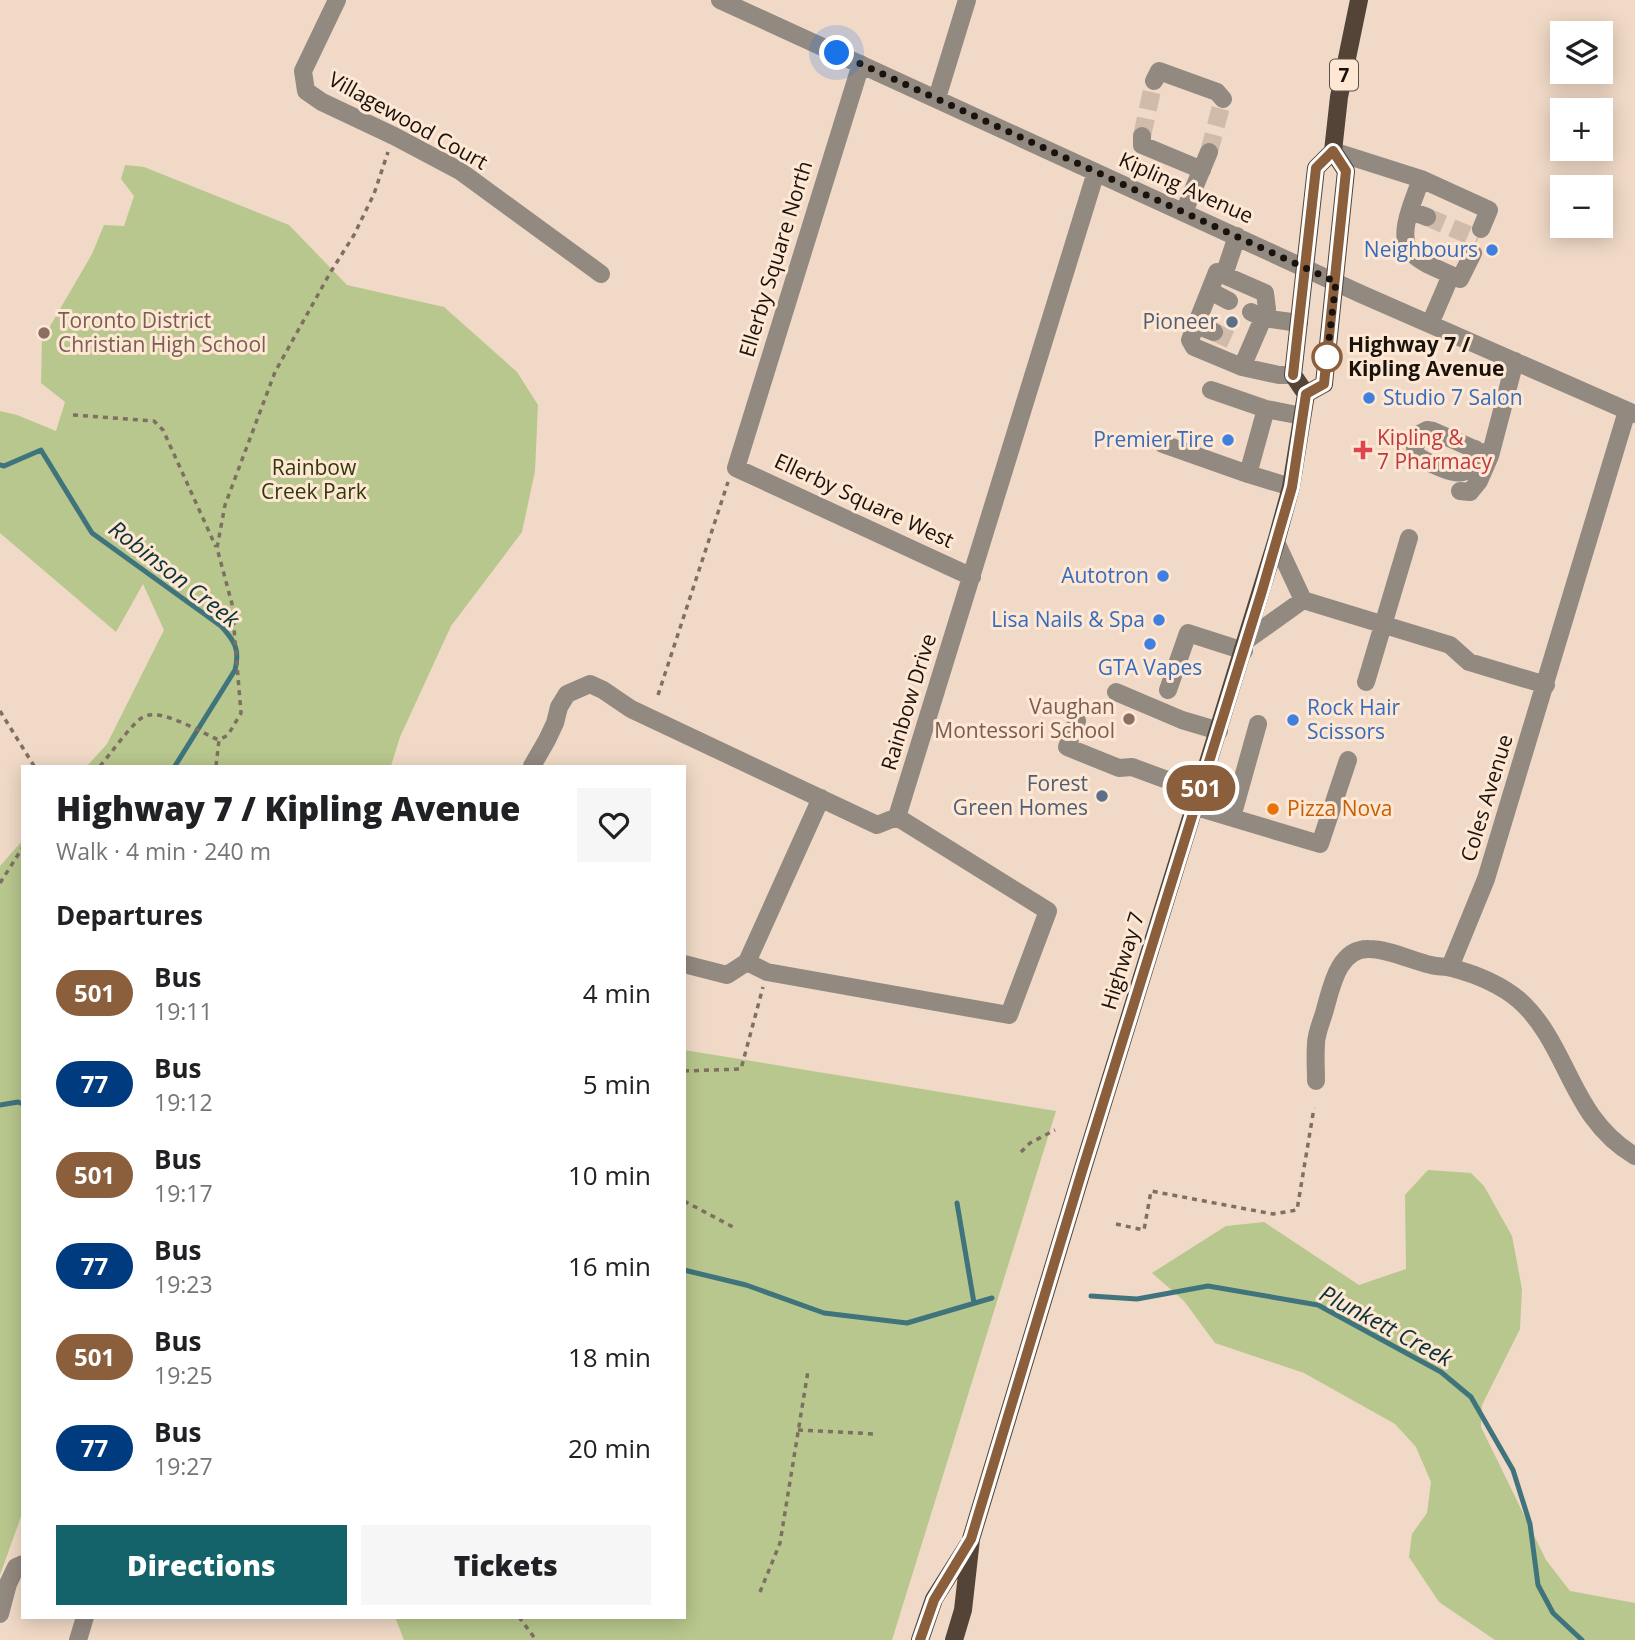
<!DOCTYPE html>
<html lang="en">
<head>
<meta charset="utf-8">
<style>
  :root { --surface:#fff; --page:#f6f6f6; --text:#202124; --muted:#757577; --accent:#14636a }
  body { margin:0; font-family:"Open Sans",sans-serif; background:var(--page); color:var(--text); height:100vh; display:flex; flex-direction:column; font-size:26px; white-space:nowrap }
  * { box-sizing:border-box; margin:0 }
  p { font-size:23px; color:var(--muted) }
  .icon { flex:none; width:38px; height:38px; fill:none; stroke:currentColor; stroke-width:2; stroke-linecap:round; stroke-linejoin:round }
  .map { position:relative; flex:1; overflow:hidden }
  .details { position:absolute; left:21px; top:765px; width:665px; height:854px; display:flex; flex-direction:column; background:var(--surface); border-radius:0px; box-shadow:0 4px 18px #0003 }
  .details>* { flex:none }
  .badge { padding:0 14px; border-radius:23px; font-size:24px; line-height:46px }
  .tools { position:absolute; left:1550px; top:21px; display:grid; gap:14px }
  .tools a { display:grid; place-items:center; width:63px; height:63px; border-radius:0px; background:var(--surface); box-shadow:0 4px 18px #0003; font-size:35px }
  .you { position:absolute; width:35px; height:35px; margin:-18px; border:5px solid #fff; border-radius:50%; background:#1a73e8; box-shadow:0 0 0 10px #1a73e833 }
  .map>.badge { position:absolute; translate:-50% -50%; box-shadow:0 0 0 4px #fff }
  h2 { padding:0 35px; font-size:26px; line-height:63px }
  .round { display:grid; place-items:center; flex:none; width:74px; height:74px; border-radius:0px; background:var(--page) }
  .overview { display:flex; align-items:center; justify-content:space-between; height:119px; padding:0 35px }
  h1 { font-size:33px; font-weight:800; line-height:52px }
  .primary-button { display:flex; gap:14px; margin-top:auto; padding:14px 35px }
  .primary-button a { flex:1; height:80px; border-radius:0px; background:var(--accent); color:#fff; font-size:28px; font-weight:800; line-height:80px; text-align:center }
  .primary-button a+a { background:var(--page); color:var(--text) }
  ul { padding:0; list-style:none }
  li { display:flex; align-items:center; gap:21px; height:91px; padding:0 35px }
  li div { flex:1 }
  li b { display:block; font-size:26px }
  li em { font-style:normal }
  li .badge { min-width:77px; font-weight:700; text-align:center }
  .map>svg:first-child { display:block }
  .green { fill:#b8c78d }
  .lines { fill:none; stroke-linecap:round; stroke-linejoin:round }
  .stream { stroke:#40747d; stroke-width:5 }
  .minor-tunnel { stroke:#d0bbaa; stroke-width:18; stroke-dasharray:18 9; stroke-linecap:butt }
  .path { stroke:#7f6f63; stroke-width:3.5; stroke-dasharray:5 5; stroke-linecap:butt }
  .minor { stroke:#928981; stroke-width:18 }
  .major { stroke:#544437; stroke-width:18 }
  .line-casing { stroke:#fff; stroke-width:16 }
  .line { stroke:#8b5e3c; stroke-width:10 }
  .walk { stroke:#1a120c; stroke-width:7; stroke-dasharray:0 12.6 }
  .shop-dot { fill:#3f7fe0; stroke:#fee7d3; stroke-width:2.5 }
  .service-dot { fill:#5c6f8a; stroke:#fee7d3; stroke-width:2.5 }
  .education-dot { fill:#8d6e63; stroke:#fee7d3; stroke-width:2.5 }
  .stop-dot { fill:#fff; stroke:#8b5e3c; stroke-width:3.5 }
  .health-dot { fill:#e0444e; stroke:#fee7d3; stroke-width:2.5 }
  .food-dot { fill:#e8710a; stroke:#fee7d3; stroke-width:2.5 }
  .labels { text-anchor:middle; stroke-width:6; stroke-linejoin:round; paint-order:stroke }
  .shield { fill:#fee7d3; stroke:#5e5248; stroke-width:2 }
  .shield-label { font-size:19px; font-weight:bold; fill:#1a120c }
  .street-label { font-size:21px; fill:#1a120c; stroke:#fee7d3 }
  .shop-label { font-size:21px; fill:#366cbe; stroke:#fee7d3; text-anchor:end }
  .education-label { font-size:21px; fill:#785e54; stroke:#fee7d3; text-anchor:start }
  .service-label { font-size:21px; fill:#4e5e75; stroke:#fee7d3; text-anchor:end }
  .stop-label { font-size:21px; font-weight:bold; fill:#1a120c; stroke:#fee7d3; text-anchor:start }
  .health-label { font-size:21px; fill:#be3a42; stroke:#fee7d3; text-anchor:start }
  .park-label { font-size:21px; fill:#30380c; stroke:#fee7d3 }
  .food-label { font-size:21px; fill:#c56008; stroke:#fee7d3; text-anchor:start }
  .water-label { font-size:23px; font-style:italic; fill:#0b3238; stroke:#fee7d3 }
</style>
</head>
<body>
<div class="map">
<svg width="1635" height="1640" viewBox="0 0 1635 1640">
  <rect width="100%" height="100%" fill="#f0d9c6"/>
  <path class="green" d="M 125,165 L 144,167 L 289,225 L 347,285 L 444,307 L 517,372 L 538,405 L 535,471 L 522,532 L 451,626 L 400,737 L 391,766 L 87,766 L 107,744 L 164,630 L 143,584 L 116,632 L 0,533 L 0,411 L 17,415 L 56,431 L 65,402 L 41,383 L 42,340 L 92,254 L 104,225 L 124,226 L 134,196 L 121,179 Z
    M 23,840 L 23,1511 L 0,1575 L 0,866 Z
    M 684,1050 L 1056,1111 L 892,1640 L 404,1640 L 395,1617 L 684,1617 Z
    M 1428,1170 L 1471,1173 L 1484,1186 L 1512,1236 L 1522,1289 L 1520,1329 L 1482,1405 L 1481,1427 L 1546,1560 L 1570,1591 L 1635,1603 L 1635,1640 L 1495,1640 L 1439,1602 L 1409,1557 L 1412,1534 L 1427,1513 L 1431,1482 L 1416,1447 L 1395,1424 L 1304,1373 L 1215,1343 L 1184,1301 L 1152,1273 L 1226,1226 L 1264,1222 L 1359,1285 L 1406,1269 L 1405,1195 Z"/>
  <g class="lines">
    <path class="stream" d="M 0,465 L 4,466 L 41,450 L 92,533 L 221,626 C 235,641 240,650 235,670 L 175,766
      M 0,1105 L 18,1102 L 23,1104
      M 957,1203 L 974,1303
      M 684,1270 L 746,1285 L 824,1313 L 907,1323 L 992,1298
      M 1091,1296 L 1137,1299 L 1208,1286 L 1318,1305 L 1441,1372 L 1471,1397 L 1513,1470 L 1530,1524 L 1538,1585 L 1553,1613 L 1582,1640"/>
    <path class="minor-tunnel" d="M 1142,136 L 1154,81
      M 1209,152 L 1223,99
      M 1427,217 L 1478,239
      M 1214,332 L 1236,342"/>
    <path class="path" d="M 73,415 L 154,421 L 163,430 L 216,547
      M 658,695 L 728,482
      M 0,711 L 34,766
      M 100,766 C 110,755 132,723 143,717 C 161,707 201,733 219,740
      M 216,766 L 219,740 L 228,735 L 241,713 L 232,604 L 217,548 L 225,505 L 275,372 L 330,273 L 354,235 L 374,194 L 388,152
      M 0,883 L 23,847
      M 684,1071 L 741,1069 L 763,987
      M 1021,1152 L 1030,1143 L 1055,1130
      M 684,1201 L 733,1227
      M 1116,1224 L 1144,1230 L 1151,1191 L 1273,1214 L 1297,1210 L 1314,1108
      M 798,1430 L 875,1434
      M 760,1592 L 780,1543 L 808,1371
      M 519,1617 L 536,1640"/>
    <path class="minor" d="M 337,0 L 303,71 L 306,91 L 322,102 L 394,136 L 460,171 L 601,274
      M 720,0 L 1361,294 L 1635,414
      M 861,64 L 736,468 L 972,577
      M 1154,81 L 1159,71 L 1217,92 L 1223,99
      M 937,98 L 967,0
      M 1142,136 L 1142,145 L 1202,170
      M 1333,151 L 1421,179 C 1415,198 1395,236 1412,253 C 1421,263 1439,269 1451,275 L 1430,324
      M 1421,179 L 1489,210 L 1481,229
      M 1411,211 L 1427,217
      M 1184,212 L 1209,152
      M 1217,272 L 1265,293 L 1267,309 L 1242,367 L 1194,347 L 1190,340 Z
      M 1224,275 L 1237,236
      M 1451,275 L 1460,279 L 1473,253
      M 1210,291 L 1229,301
      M 1251,312 L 1263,318 L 1299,323
      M 1196,325 L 1214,332
      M 1242,367 L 1279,375 L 1293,375
      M 1266,409 L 1302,416
      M 1163,444 L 1248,474 L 1266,409 L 1211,390
      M 1475,449 C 1473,456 1470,467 1465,471 C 1457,478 1425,461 1416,455 L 1415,447 L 1421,433 L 1427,430 L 1433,431 L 1490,456 L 1515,361
      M 1248,474 L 1291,487
      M 1460,491 L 1470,492 L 1479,481 L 1490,456
      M 1276,542 L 1303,600 L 1450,645 L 1469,662 L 1546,685
      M 1247,640 L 1303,600
      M 1366,682 L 1409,538
      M 1168,690 L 1188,633 L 1244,651
      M 1116,692 L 1182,720 L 1219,731
      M 1077,721 L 1067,747 L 1119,768 L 1132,767 L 1200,792
      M 532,766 L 547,740 L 555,723 L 559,707 L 567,694 L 590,684 L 603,690 L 631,709 L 877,825 L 897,817 L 1096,172
      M 821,798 L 747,962 L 767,972 L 1009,1015 L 1048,911 L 897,817
      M 1196,807 L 1320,844 L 1348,760
      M 1232,817 L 1258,724
      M 684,964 L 727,975 L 747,962
      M 1450,967 L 1486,879 L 1627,411
      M 1316,1081 C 1316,1069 1315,1056 1316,1044 C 1316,1034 1321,1023 1324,1013 C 1331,990 1337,948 1369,949 C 1388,949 1413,961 1431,965 C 1438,967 1445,966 1452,968 C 1475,974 1501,985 1519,1000 C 1570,1046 1569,1117 1635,1156
      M 0,1614 L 8,1584 L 16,1567 L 23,1564
      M 78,1640 L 85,1617"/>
    <path class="major" d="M 1306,394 L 1324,384 L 1346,171 L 1333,151
      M 920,1640 L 934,1599 L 968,1545
      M 954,1640 L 963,1610 L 971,1539 L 1083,1168 L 1276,542 L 1291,487 L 1306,394 L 1293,375 L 1316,168 L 1333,151 L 1339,97 L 1359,0"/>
  </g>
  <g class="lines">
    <defs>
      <path id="line" d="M 920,1640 L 934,1600 L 971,1539 L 1083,1168 L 1262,591 L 1292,487 L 1306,394 L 1324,384 L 1346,171 L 1333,151 L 1316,168 L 1293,375"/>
    </defs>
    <use href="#line" class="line-casing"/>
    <use href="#line" class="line"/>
    <path class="walk" d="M 837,53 L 1336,282 L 1326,364 L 1327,357"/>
  </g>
  <g class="shop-dot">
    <circle cx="1492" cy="250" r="7"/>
    <circle cx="1369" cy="398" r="7"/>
    <circle cx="1228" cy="440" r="7"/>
    <circle cx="1163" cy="576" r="7"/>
    <circle cx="1159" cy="620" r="7"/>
    <circle cx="1150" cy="644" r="7"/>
    <circle cx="1293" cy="720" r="7"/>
  </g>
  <g class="service-dot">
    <circle cx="1232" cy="322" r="7"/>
    <circle cx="1102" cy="796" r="7"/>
  </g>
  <g class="education-dot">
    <circle cx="44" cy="333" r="7"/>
    <circle cx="1129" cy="719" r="7"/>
  </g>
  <circle class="stop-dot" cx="1327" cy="357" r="14"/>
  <path class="health-dot" d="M1359.5 439.5h7v7h7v7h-7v7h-7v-7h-7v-7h7z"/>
  <circle class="food-dot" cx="1273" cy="809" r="7"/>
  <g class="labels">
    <rect class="shield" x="1330" y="59.5" width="28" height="31" rx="5"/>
    <g class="shield-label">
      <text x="1344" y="82">7</text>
    </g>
    <g class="street-label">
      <text transform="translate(408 121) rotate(29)" y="7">Villagewood Court</text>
      <text transform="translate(1186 188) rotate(24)" y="7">Kipling Avenue</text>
      <text transform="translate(776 259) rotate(-73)" y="7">Ellerby Square North</text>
      <text transform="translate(864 501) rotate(25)" y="7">Ellerby Square West</text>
      <text transform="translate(909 702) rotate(-73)" y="7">Rainbow Drive</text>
      <text transform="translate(1487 798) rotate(-73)" y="7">Coles Avenue</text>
      <text transform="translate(1123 961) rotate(-73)" y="7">Highway 7</text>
    </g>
    <g class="shop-label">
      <text x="1478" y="257">Neighbours</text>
      <text x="1383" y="405" text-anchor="start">Studio 7 Salon</text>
      <text x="1214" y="447">Premier Tire</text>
      <text x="1149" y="583">Autotron</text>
      <text x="1145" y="627">Lisa Nails &amp; Spa</text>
      <text x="1150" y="675" text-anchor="middle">GTA Vapes</text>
      <text x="1307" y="715" text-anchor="start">Rock Hair<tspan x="1307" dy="24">Scissors</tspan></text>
    </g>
    <g class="education-label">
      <text x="58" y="328">Toronto District<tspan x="58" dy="24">Christian High School</tspan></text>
      <text x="1115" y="714" text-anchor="end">Vaughan<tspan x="1115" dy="24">Montessori School</tspan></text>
    </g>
    <g class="service-label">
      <text x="1218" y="329">Pioneer</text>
      <text x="1088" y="791">Forest<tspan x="1088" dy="24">Green Homes</tspan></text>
    </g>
    <g class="stop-label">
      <text x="1348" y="352">Highway 7 /<tspan x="1348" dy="24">Kipling Avenue</tspan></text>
    </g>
    <g class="health-label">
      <text x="1377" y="445">Kipling &amp;<tspan x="1377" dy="24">7 Pharmacy</tspan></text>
    </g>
    <g class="park-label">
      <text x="314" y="475">Rainbow<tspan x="314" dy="24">Creek Park</tspan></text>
    </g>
    <g class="food-label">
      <text x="1287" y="816">Pizza Nova</text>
    </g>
    <g class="water-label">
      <text transform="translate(174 574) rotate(38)" y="8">Robinson Creek</text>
      <text transform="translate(1386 1326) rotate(28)" y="8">Plunkett Creek</text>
    </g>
  </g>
</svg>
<div class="tools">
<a><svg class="icon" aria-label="layers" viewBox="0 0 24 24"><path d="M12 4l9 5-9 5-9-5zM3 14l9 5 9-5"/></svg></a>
<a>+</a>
<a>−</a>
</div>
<div class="you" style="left:837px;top:53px"></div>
<b class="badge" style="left:1201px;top:788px;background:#8b5e3c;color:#fff">501</b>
<section class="details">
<div class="overview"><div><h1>Highway 7 / Kipling Avenue</h1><p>Walk · 4 min · 240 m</p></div><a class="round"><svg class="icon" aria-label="heart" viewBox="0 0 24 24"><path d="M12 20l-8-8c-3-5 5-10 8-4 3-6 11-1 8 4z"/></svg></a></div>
<h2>Departures</h2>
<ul>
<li><span class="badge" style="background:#8b5e3c;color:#fff">501</span><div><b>Bus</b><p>19:11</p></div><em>4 min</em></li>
<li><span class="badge" style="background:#003b80;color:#fff">77</span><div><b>Bus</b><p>19:12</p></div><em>5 min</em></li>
<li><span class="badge" style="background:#8b5e3c;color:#fff">501</span><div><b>Bus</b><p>19:17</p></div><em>10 min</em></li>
<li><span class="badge" style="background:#003b80;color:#fff">77</span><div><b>Bus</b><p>19:23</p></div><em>16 min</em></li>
<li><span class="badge" style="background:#8b5e3c;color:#fff">501</span><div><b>Bus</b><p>19:25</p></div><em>18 min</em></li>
<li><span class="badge" style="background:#003b80;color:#fff">77</span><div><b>Bus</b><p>19:27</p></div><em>20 min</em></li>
</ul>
<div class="primary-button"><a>Directions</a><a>Tickets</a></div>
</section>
</div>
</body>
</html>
